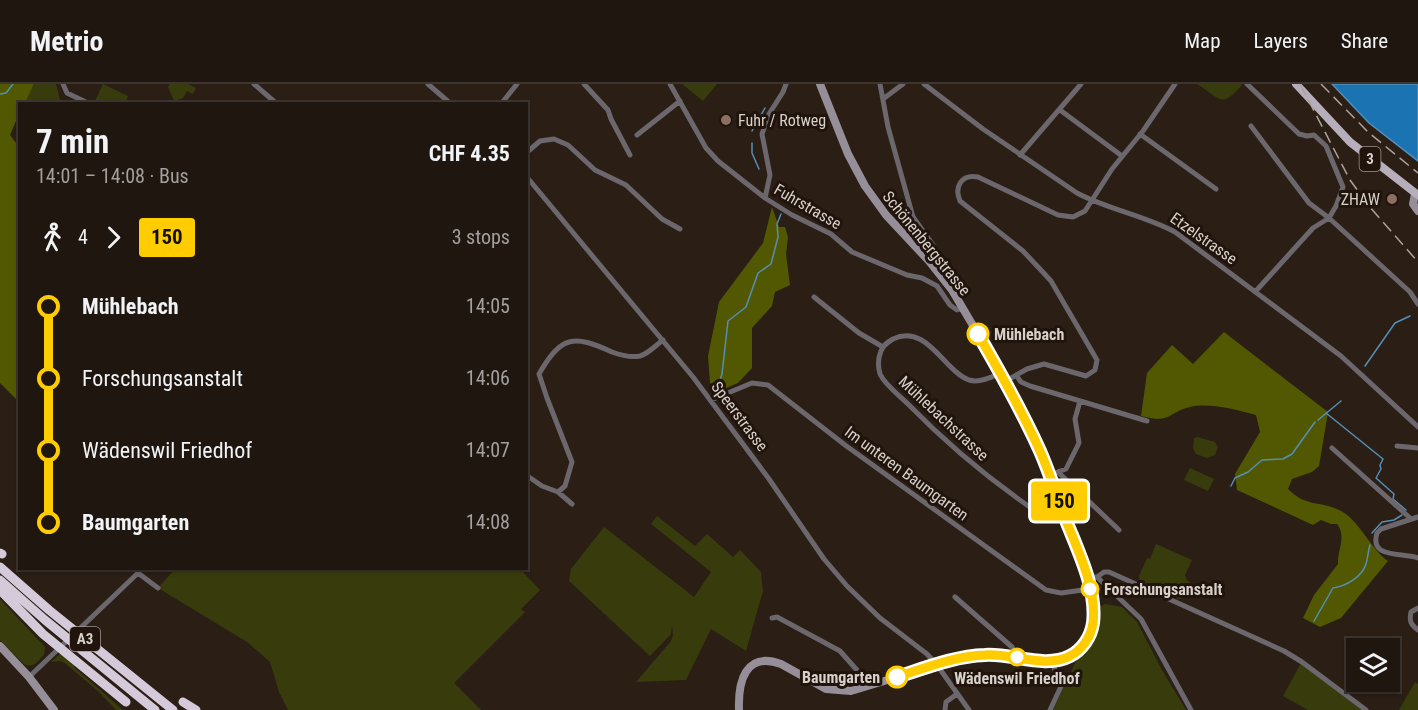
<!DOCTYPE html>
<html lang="en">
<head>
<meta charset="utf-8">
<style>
  :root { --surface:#201610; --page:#281f19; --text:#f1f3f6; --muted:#a29f9f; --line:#3d3530 }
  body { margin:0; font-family:"Roboto Condensed",sans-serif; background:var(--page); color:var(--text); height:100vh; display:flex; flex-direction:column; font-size:22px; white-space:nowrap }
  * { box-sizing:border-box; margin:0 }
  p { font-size:20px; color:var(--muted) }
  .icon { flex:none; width:33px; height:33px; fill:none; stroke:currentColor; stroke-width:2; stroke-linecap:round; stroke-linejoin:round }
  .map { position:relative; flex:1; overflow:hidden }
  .details { position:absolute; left:18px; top:18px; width:510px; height:468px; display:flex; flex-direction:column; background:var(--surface); border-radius:0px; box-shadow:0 2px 4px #0004,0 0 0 2px var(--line) }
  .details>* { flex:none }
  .badge { padding:0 12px; border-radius:4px; font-size:21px; line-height:39px }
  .tools { position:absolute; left:1346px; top:554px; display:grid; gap:12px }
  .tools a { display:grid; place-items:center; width:54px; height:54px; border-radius:0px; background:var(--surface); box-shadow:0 2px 4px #0004,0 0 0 2px var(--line); font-size:30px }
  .map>.badge { position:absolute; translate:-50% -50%; box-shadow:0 0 0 3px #fff }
  .legs { display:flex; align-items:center; gap:9px; height:66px; padding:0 18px; font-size:20px }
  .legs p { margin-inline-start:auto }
  .head { display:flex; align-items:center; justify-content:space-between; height:102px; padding:0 18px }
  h1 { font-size:33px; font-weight:700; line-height:45px }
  ul { padding:0 18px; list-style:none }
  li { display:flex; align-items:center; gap:21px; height:72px; font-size:22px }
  li i { display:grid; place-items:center; width:9px; height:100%; margin:0 8px; background:currentColor }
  li i::after { content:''; width:15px; height:15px; margin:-8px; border:4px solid; border-radius:50%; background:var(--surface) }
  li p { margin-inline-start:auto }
  li:first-child i { background:linear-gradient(#0000 50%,currentColor 0) }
  li:last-child i { background:linear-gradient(currentColor 50%,#0000 0) }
  header { display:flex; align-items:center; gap:36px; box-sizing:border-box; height:84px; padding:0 30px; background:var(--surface); border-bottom:2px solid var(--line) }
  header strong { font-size:28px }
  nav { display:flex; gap:33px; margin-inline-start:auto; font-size:21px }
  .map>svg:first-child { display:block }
  .green { fill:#383c0c }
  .forest { fill:#525801 }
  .water { fill:#1c73b1; stroke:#548fb8; stroke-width:1.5 }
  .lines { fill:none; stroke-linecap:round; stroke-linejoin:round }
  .stream { stroke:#548fb8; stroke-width:1.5 }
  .street { stroke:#6b676d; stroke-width:5 }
  .secondary { stroke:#968f99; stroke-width:8 }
  .primary { stroke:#b7aebb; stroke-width:8 }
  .highway { stroke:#d5cada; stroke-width:9 }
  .rail { stroke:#aca39d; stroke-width:1.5; stroke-dasharray:12 6; stroke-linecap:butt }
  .line-1-casing { stroke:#fff; stroke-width:14 }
  .line-1 { stroke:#fc0; stroke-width:9 }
  .education-dot { fill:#8d6e63; stroke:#20140c; stroke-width:2 }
  .stop-1-dot { fill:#fff; stroke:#fc0; stroke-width:3 }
  .labels { text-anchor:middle; stroke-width:6; stroke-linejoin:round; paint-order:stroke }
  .shield { fill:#20140c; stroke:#a19891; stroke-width:1.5 }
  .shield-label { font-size:15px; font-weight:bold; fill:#d8d0ca }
  .poi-label { font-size:16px; fill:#d8d0ca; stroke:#20140c; text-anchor:start }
  .street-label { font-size:16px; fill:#d8d0ca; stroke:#20140c }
  .stop-label { font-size:16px; font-weight:bold; fill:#d8d0ca; stroke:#20140c; text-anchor:start }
</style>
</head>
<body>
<header>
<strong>Metrio</strong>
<nav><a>Map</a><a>Layers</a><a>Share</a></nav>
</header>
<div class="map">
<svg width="1418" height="626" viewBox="0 0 1418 626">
  <rect width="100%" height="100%" fill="#2a1e15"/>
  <path class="green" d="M 34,0 L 56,0 L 61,19 L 25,19 Z
    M 103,0 L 128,12 L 125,19 L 94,19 Z
    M 170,0 L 188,0 L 196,4 L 193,10 L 187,7 L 183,14 L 174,17 L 168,3 Z
    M 682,0 L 717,0 L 703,17 Z
    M 1197,0 L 1241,0 L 1242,1 C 1221,25 1221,15 1197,0 Z
    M 1197,353 L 1215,358 L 1218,363 L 1215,371 L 1207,374 L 1196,370 L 1193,364 L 1194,354 Z
    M 1190,384 L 1214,395 L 1208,407 L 1184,396 Z
    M 657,432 L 695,462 L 707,450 L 733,473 L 740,466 L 761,488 L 763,507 L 746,567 L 711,545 L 686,596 L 636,598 L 671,557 L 673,551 L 672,541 L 671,550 L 650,572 L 569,497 L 571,485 L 604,443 L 694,513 L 711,488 L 651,440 Z
    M 1156,460 L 1192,476 L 1185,491 L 1187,496 L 1193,501 L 1185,514 L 1178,515 L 1140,498 L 1139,492 L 1147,474 L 1150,475 Z
    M 519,484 L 540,506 L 521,525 L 525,528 L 454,599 L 481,626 L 288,626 L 279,608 L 270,578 L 247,558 L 158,504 L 175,485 Z
    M 0,515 L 45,563 L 44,571 C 38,577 33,585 24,580 L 0,556 Z
    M 1105,520 L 1122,523 L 1137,538 L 1162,586 L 1186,626 L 1053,626 L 1077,575 L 1095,553 L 1098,538 L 1098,524 Z
    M 61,569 L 75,580 L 74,583 L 123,626 L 116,626 L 99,608 L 66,580 L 61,577 L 51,578 Z
    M 1301,579 L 1362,626 L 1308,626 L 1283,612 Z
    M 1415,598 L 1418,600 L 1418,626 L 1399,626 Z"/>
  <path class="forest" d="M 0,0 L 34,0 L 25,19 L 20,20 L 19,30 L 10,51 L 20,64 L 19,318 L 0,299 Z
    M 772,123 L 779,143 L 785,143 L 788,153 L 786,170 L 790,201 L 775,208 L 772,222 L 752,244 L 752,284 L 738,299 L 719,307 L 710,299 L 708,272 L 719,218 L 763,159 Z
    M 1224,248 L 1328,328 L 1319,382 L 1312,388 L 1292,395 L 1288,405 C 1308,424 1318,416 1339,426 C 1358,434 1372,467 1388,477 L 1341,534 L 1320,543 L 1303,534 L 1314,511 L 1338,480 C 1337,466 1347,453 1337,440 L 1331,440 L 1321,436 L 1313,441 L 1237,406 L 1235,390 L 1260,348 L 1256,331 C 1238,326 1209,318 1190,323 C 1166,329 1172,340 1141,332 L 1147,289 L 1172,261 L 1193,280 Z"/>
  <path class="water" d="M 1332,0 L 1418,0 L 1418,77 L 1369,39 Z"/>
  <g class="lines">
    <path class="stream" d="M 0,10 L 6,9 L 13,0
      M 752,47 L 765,24
      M 752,59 L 752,69 L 759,85
      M 1365,282 L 1395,239 L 1410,232
      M 718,303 L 722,290 L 728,237 L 746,223 L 758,189 L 771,180 L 778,153 L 777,140 L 781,130
      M 1326,329 L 1383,375 L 1380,381 L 1381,385 L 1376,394 L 1394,410 L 1393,415 L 1406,426
      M 1318,336 L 1341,317
      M 1231,402 L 1235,394 L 1248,388 L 1262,376 L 1283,375 L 1292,370 L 1315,338
      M 1372,449 L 1382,438 L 1394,436 L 1402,431
      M 1314,537 L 1333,504 C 1346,502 1362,493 1366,480 C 1368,474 1368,467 1370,461"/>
    <path class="street" d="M 63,0 L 67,9 L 90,20
      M 254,0 L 277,20
      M 428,0 L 451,20
      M 584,0 L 608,26 L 611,35 L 630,71
      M 670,0 L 706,64 L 718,77 L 765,114 L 792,131 L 831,150 L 852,168 L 907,191 L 922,194 L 937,202 L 950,221 L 957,226 L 963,224
      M 880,0 L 888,43 L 913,133 L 933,161 L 953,197 L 952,206
      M 924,0 L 983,45 L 1077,109 C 1109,126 1144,131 1175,148 L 1341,272 L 1418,343
      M 1247,0 L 1299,50 L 1307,52 L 1314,51 L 1326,62 L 1343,103 L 1336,122 L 1329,134 L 1313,144 L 1255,208
      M 883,15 L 903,0
      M 501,20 L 517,0
      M 1060,26 L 1122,72
      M 1251,42 L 1309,119 L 1329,134 L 1410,208 L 1418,220
      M 1140,50 L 1216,105
      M 637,51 L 680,17
      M 526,69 L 540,57 L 554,55 L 568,61 L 595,86 L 626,101 L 662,135 L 680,145
      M 1020,71 L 1081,0
      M 526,92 L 693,293 L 769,395 L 824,475 L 847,502 L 880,534 L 927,570 L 937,581 L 969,626
      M 765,114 L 770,91 L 762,50 L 769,30 L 783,8 L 786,0
      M 814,213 L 859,249 L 883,263
      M 1000,289 C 990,294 979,299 969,296 C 944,287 927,239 893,255 C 888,258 883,261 881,267 C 878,274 878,283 880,290 C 885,301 899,311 908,320 C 947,360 990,396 1037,428
      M 1016,291 L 1021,298 L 1030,302 L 1147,337
      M 1004,298 L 1027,285 L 1044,280 L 1086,292 L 1095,286 L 1097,276 L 1051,197 L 1039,184 L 1023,167 L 960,117 C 954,103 961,90 978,93 L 1058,131 L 1073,133 L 1085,127 L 1112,85 L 1143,47 L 1175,0
      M 711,316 L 752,299 L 768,301 L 845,361 L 1046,506 L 1061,509 L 1090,505
      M 1397,362 L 1418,364
      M 1332,364 L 1410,434
      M 1058,388 L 1119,446
      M 526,391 L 542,402 L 558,408 L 565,402 L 572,378 L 547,314 L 539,290 C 561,252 573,250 612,268 C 620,271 630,274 640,272 C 648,270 656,261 663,256
      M 1049,391 L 1066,385 L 1079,359 L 1075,335 L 1080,317
      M 558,408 L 572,420
      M 1418,433 L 1381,445 L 1377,449 C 1369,475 1402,468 1418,474
      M 1087,493 L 1097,493 L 1141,535 L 1191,626
      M 1097,493 L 1104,488 L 1109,488 L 1284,567 L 1302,578 L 1366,626
      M 955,513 L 1012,563 L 1019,574
      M 1418,524 L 1411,528 C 1409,537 1411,541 1418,546
      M 772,534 L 777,533 L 840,567 L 871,602
      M 29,593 L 138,489 L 158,504
      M 945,626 L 946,618 L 957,610
      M 1050,626 L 1065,594 L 1055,586 L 1051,577"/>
    <path class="secondary" d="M 1415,110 L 1413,120 L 1418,127
      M 0,562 L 29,593 L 54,626
      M 739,626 C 738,598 745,567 781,580 L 826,605 L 851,607 L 937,581 L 978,571 L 1002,571 L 1048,577 L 1062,575 L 1072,571 L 1084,561 L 1093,537 L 1090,505 L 1083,481 L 1031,349 L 988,267 L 952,206 L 929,177 L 886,131 L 865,102 L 848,70 L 820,0"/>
    <path class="primary" d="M 1296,0 L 1350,58 L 1418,111"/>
    <path class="highway" d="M 0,469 L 2,470
      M 0,483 L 49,526 L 173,626
      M 0,496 L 45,536 L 155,626
      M 0,506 L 43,550 L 126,618
      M 183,618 L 196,626"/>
    <path class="rail" d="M 1300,0 L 1350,96 L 1369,122 L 1418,178
      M 1321,0 L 1368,48 L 1418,89"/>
  </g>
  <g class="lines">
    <defs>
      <path id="line-1" d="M 897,593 C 925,584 955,572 985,571 C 1012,569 1045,585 1070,572 C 1082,566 1091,553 1093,539 C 1097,506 1079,469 1067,439 C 1058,415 1050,390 1040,367 C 1022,327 1000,288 978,250"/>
    </defs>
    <use href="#line-1" class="line-1-casing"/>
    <use href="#line-1" class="line-1"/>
  </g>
  <g class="education-dot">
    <circle cx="726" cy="36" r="6"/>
    <circle cx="1392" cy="115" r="6"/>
  </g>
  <g class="stop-1-dot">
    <circle cx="978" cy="250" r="10"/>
    <circle cx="1090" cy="505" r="8"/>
    <circle cx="1017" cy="573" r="8"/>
    <circle cx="897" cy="593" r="10"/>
  </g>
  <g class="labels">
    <g class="shield">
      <rect x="1359.5" y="63" width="21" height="24" rx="4.5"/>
      <rect x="70" y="543" width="30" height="24" rx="4.5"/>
    </g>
    <g class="shield-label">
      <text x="1370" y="80">3</text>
      <text x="85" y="560">A3</text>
    </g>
    <g class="poi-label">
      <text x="738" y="42">Fuhr / Rotweg</text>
      <text x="1380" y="121" text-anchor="end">ZHAW</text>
    </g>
    <g class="street-label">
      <text transform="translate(808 122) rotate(30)" y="6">Fuhrstrasse</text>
      <text transform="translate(1204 154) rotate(35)" y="6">Etzelstrasse</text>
      <text transform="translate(927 159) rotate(51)" y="6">Schönenbergstrasse</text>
      <text transform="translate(740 332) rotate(53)" y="6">Speerstrasse</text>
      <text transform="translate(944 334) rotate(43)" y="6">Mühlebachstrasse</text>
      <text transform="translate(907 389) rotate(36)" y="6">Im unteren Baumgarten</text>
    </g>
    <g class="stop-label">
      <text x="994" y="256">Mühlebach</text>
      <text x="1104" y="511">Forschungsanstalt</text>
      <text x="880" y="599" text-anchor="end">Baumgarten</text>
      <text x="1017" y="600" text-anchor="middle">Wädenswil Friedhof</text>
    </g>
  </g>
</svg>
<div class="tools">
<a><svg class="icon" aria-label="layers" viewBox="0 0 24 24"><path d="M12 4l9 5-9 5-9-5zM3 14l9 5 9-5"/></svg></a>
</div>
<b class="badge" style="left:1059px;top:417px;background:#fc0;color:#111">150</b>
<section class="details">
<div class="head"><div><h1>7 min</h1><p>14:01 – 14:08 · Bus</p></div><b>CHF 4.35</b></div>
<div class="legs"><svg class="icon" aria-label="walk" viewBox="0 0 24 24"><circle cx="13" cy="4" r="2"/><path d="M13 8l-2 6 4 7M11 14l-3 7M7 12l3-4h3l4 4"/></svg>4<svg class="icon" aria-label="forward" viewBox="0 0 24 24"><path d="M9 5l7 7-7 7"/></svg><b class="badge" style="background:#fc0;color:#111">150</b><p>3 stops</p></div>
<ul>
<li><i style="color:#fc0"></i><b>Mühlebach</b><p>14:05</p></li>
<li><i style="color:#fc0"></i><span>Forschungsanstalt</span><p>14:06</p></li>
<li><i style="color:#fc0"></i><span>Wädenswil Friedhof</span><p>14:07</p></li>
<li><i style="color:#fc0"></i><b>Baumgarten</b><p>14:08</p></li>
</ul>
</section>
</div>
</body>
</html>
